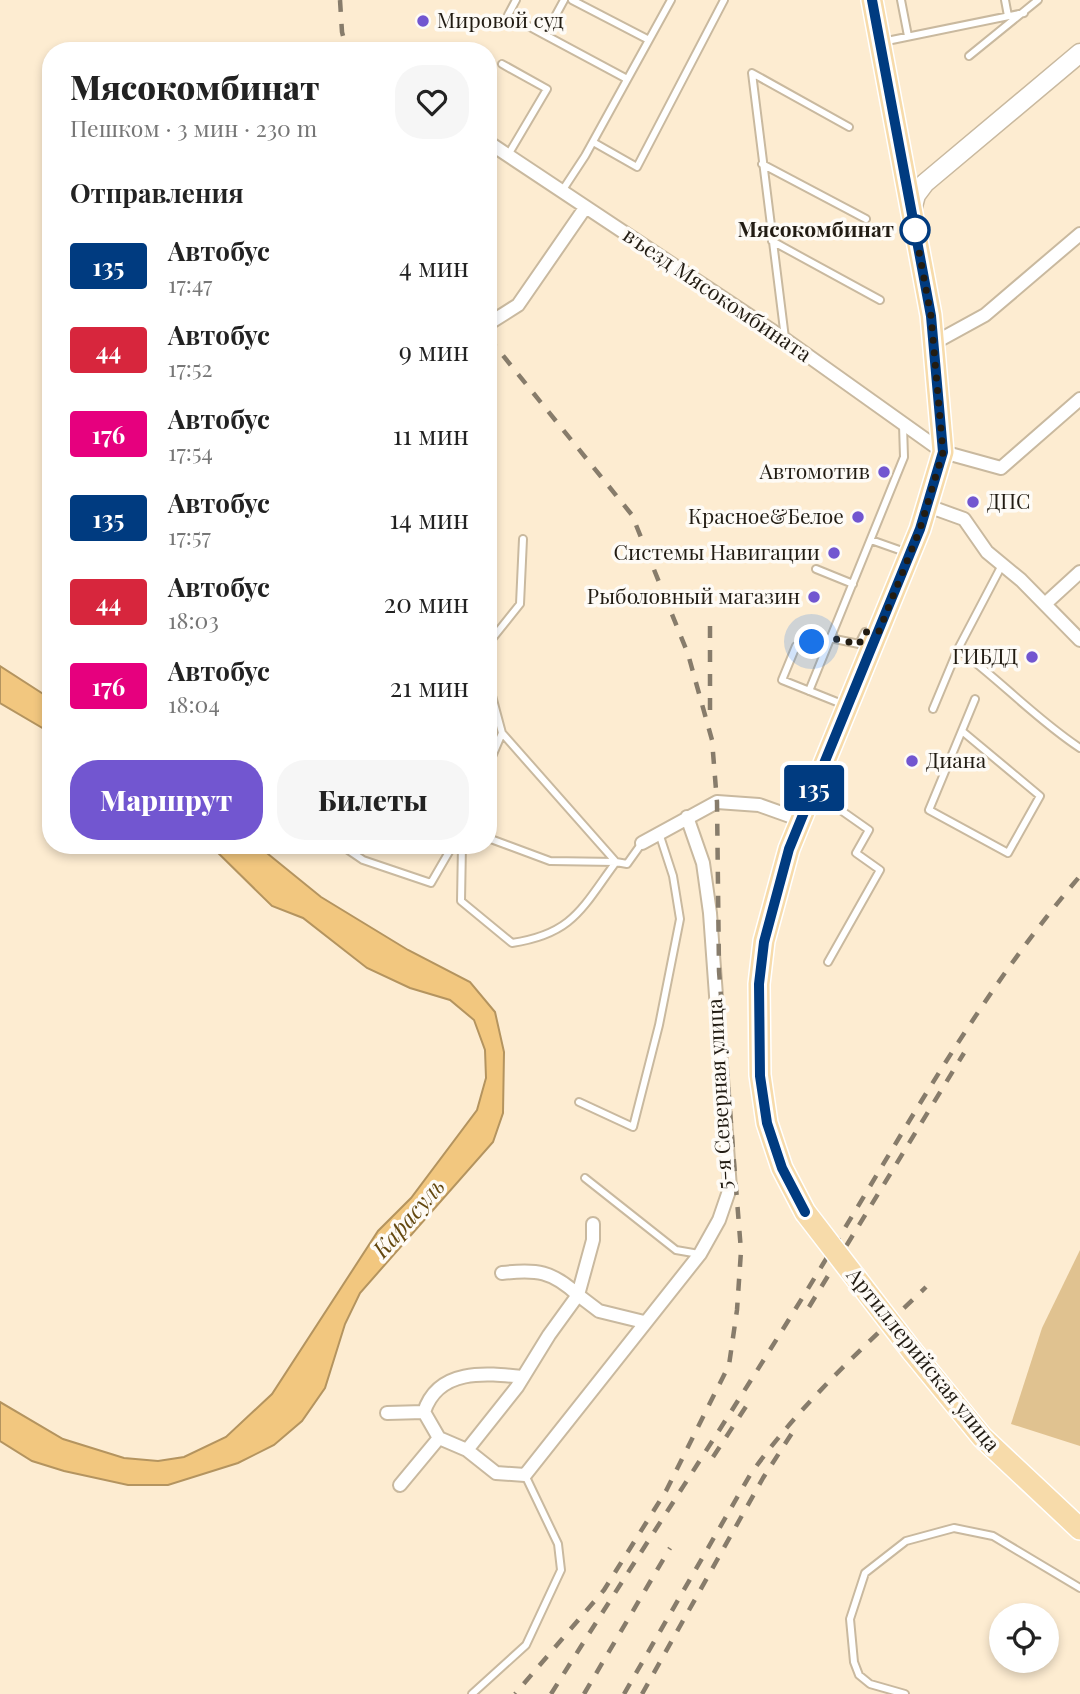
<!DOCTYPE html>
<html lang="ru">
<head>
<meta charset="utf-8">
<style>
  :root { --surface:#fff; --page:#f6f6f6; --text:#222; --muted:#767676; --accent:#7256d0 }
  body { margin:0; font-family:"Playfair Display",serif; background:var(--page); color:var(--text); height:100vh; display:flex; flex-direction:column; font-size:26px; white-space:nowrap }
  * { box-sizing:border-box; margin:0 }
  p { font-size:23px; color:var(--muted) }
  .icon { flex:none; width:38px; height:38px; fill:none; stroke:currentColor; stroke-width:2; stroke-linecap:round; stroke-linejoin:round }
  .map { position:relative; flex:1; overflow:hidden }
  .drawer { position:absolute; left:42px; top:42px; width:455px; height:812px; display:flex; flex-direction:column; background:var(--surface); border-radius:28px; box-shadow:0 4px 10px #0003 }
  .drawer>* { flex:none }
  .badge { padding:0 14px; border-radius:5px; font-size:24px; line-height:46px }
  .tools { position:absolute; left:989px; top:1603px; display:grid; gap:14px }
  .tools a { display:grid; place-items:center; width:70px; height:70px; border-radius:50%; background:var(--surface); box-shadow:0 4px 10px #0003; font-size:35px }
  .you { position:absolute; width:35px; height:35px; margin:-18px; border:5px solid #fff; border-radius:50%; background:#1a73e8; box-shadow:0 0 0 10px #1a73e833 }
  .map>.badge { position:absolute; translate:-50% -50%; box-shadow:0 0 0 4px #fff }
  h2 { padding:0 28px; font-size:26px; line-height:63px }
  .round { display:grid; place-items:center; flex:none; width:74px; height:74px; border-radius:28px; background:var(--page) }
  .overview { display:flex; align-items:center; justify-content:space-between; height:119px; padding:0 28px }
  h1 { font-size:33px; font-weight:800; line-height:52px }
  .action { display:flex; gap:14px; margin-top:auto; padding:14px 28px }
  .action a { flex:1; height:80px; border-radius:28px; background:var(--accent); color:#fff; font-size:28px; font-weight:800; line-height:80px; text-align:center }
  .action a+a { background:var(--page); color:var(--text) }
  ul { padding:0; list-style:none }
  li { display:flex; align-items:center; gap:21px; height:84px; padding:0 28px }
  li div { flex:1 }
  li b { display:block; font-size:26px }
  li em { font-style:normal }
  li .badge { min-width:77px; font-weight:700; text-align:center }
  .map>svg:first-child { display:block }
  .green { fill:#e0c290 }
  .water { fill:#f2c77f; stroke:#b4945f; stroke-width:2 }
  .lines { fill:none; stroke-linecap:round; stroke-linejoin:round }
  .lane-casing { stroke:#c9b99f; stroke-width:10 }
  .street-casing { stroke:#c9b99f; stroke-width:16 }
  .secondary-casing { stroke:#c9b99f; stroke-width:21 }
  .primary-casing { stroke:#fff; stroke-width:24 }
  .lane { stroke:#fff; stroke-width:6 }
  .street { stroke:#fff; stroke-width:12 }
  .secondary { stroke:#fff; stroke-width:18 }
  .primary { stroke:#f7dbaa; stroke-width:21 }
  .rail { stroke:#877c6b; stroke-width:4.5; stroke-dasharray:12 12; stroke-linecap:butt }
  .primary-bridge-casing { stroke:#fff; stroke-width:24; stroke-linecap:butt }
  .primary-bridge { stroke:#f7dbaa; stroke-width:21 }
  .line-casing { stroke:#fff; stroke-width:16 }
  .line { stroke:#003b80; stroke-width:10 }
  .walk { stroke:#221c13; stroke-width:7; stroke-dasharray:0 12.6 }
  .poi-dot { fill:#7256d0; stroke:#fefbf6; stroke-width:2.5 }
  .stop-dot { fill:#fff; stroke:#003b80; stroke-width:3.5 }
  .labels { text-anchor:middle; stroke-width:7; stroke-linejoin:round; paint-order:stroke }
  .poi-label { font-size:21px; fill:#221c13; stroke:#fefbf6; text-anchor:end }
  .stop-label { font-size:21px; font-weight:bold; fill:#221c13; stroke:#fefbf6; text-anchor:end }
  .street-label { font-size:21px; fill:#221c13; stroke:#fefbf6 }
  .water-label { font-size:23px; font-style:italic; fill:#64480f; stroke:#fefbf6 }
</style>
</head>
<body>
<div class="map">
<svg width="1080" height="1694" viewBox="0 0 1080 1694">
  <rect width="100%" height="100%" fill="#fdecd1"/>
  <path class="green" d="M 1080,1250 L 1080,1446 L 1011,1424 L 1042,1328 Z"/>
  <path class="water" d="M 0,666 L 51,699 L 51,733 L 0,703 Z
    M 210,845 L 257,845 L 321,897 L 408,950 L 470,982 L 495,1012 L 504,1052 L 503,1113 L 493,1142 L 360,1293 L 345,1324 L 325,1388 L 302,1421 L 274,1445 L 238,1463 L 168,1485 L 128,1485 L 64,1471 L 32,1461 L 0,1441 L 0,1402 L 63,1439 L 124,1458 L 158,1461 L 184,1457 L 226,1437 L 272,1394 L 378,1231 L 411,1198 L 477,1110 L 486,1078 L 485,1050 L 474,1020 L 450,1000 L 410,988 L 367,968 L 303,918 L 272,906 Z"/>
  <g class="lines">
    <defs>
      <path id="lane" d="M 516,0 L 508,15 L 545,35
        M 564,0 L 545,35 L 627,79
        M 572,0 L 649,40
        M 901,0 L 908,36
        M 1005,0 L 1008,16
        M 882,42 L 1024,13
        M 969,56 L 1038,0
        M 502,64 L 547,89 L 508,155
        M 593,142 L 637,167 L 724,0
        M 762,164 L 866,219
        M 562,191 L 585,156 L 671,0
        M 772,241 L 880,300
        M 785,338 L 752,73 L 849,127
        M 871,540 L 905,552
        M 1002,565 L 958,649 C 1000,680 1036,719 1080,748
        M 816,569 L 853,584
        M 488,644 L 520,604 L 523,539
        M 488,681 L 502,733 L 488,766
        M 809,691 L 904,457 L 903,425
        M 842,704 L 782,680 L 796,646 L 830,638 L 859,644 L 865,632 L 874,631
        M 933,709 L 958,649
        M 962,731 L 1040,796 L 1008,853 L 929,810 L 975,699
        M 502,733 L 616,862 L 627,864 L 642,843
        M 815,792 L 869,830 L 856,853 L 880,870 L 828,962
        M 341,845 L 363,860 L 431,883 L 453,845
        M 462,845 L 461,901 L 512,943 C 573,934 582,908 616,862 L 550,861 L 488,838
        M 579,1102 L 633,1127 L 659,1025 L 680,919 L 673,876 L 659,833
        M 585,1178 L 676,1250 L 699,1254
        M 472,1694 L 526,1645 L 561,1570 L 558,1544 L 525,1475
        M 905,1694 L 870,1684 L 859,1675 L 854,1662 L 850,1619 L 865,1573 L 906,1541 L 954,1528 L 993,1536 L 1080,1588"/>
      <path id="street" d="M 488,142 L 786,340 L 943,452 L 1001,468 L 1080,399
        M 488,324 L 518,305 L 585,208
        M 934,343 L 985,315 L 1080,234
        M 928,506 L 964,519 L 987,552 L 1021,580 L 1080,640
        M 1045,604 L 1080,572
        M 642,843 L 717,802 L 759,805 L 801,820
        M 593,1224 L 593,1240 L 578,1295 L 599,1311 L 644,1322
        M 502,1273 C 537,1269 552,1271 578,1295 L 549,1335 L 517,1387 L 467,1450 L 496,1473 L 525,1475 L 700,1254 L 719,1220 L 730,1188 L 710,913 L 703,863 L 687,817
        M 424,1412 C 438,1368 485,1373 523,1377
        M 387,1413 L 424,1412 L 439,1438 L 467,1450
        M 400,1485 L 439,1438"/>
      <path id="secondary" d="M 912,210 L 916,195 L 925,183 L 1080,53"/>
      <path id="primary" d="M 805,1212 L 782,1168 L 767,1123 L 760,1075 L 759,984 L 764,941 L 789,849 L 920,529 L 943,452 L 931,315 L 872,0
        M 912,1351 L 982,1437 L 1080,1529"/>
    </defs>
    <use href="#lane" class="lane-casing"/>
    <use href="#street" class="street-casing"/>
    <use href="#secondary" class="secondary-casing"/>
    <use href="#primary" class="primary-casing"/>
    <use href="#lane" class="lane"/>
    <use href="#street" class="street"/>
    <use href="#secondary" class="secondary"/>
    <use href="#primary" class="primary"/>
    <path class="rail" d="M 340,0 L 342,32 L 347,51
      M 488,337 L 632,515 L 688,654 L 712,740 L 717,802 L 719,971 L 741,1251 L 737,1310 L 729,1365 L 666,1491 L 604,1590 L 515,1694
      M 710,626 L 710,715
      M 809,1307 L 964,1053
      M 713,1457 L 747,1405
      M 551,1694 C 641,1550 735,1409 823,1264 C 904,1132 979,994 1080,876
      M 584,1694 L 670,1548
      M 624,1694 L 750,1475 C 800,1404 864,1347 926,1287
      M 642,1694 L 763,1478 L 792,1433"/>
    <defs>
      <path id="primary-bridge" d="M 805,1212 L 912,1351"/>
    </defs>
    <use href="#primary-bridge" class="primary-bridge-casing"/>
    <use href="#primary-bridge" class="primary-bridge"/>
  </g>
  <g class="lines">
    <defs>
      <path id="line" d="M 805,1212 L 782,1168 L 767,1123 L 760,1076 L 759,984 L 764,942 L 789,849 L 920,529 L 943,452 L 931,316 L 872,0"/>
    </defs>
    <use href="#line" class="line-casing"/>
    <use href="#line" class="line"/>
    <path class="walk" d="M 812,642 L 830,638 L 859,644 L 865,632 L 879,631 L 920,529 L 943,452 L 931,316 L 915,230"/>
  </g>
  <g class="poi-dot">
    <circle cx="423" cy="21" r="7"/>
    <circle cx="884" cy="472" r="7"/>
    <circle cx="973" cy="502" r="7"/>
    <circle cx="858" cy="517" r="7"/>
    <circle cx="834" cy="553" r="7"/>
    <circle cx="814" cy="597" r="7"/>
    <circle cx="1032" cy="657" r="7"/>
    <circle cx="912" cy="761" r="7"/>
  </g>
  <circle class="stop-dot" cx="915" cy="230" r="14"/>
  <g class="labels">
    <g class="poi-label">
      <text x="437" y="28" text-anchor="start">Мировой суд</text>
      <text x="870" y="479">Автомотив</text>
      <text x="987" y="509" text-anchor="start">ДПС</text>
      <text x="844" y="524">Красное&amp;Белое</text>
      <text x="820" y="560">Системы Навигации</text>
      <text x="800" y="604">Рыболовный магазин</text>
      <text x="1018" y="664">ГИБДД</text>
      <text x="926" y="768" text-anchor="start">Диана</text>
    </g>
    <g class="stop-label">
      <text x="894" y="237">Мясокомбинат</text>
    </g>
    <g class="street-label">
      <text transform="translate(717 295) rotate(34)" y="7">въезд Мясокомбината</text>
      <text transform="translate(720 1094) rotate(-93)" y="7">5-я Северная улица</text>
      <text transform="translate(923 1360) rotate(51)" y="7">Артиллерийская улица</text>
    </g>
    <g class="water-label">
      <text transform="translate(409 1218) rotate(-49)" y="8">Карасуль</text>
    </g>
  </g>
</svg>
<div class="tools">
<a><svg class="icon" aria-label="locate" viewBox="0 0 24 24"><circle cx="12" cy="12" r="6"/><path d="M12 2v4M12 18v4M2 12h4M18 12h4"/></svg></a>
</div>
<div class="you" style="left:812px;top:642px"></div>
<b class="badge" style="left:814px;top:788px;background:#003b80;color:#fff">135</b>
<section class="drawer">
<div class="overview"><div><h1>Мясокомбинат</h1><p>Пешком · 3 мин · 230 m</p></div><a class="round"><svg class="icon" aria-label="heart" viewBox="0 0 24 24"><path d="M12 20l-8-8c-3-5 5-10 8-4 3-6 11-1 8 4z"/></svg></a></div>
<h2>Отправления</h2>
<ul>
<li><span class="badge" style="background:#003b80;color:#fff">135</span><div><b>Автобус</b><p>17:47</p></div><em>4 мин</em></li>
<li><span class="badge" style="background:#d7263d;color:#fff">44</span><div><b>Автобус</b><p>17:52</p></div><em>9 мин</em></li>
<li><span class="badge" style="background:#e6007e;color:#fff">176</span><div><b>Автобус</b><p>17:54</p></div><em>11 мин</em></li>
<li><span class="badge" style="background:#003b80;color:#fff">135</span><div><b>Автобус</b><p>17:57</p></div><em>14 мин</em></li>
<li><span class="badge" style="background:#d7263d;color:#fff">44</span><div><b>Автобус</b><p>18:03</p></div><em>20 мин</em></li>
<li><span class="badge" style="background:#e6007e;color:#fff">176</span><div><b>Автобус</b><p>18:04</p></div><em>21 мин</em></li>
</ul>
<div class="action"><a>Маршрут</a><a>Билеты</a></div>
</section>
</div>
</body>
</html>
